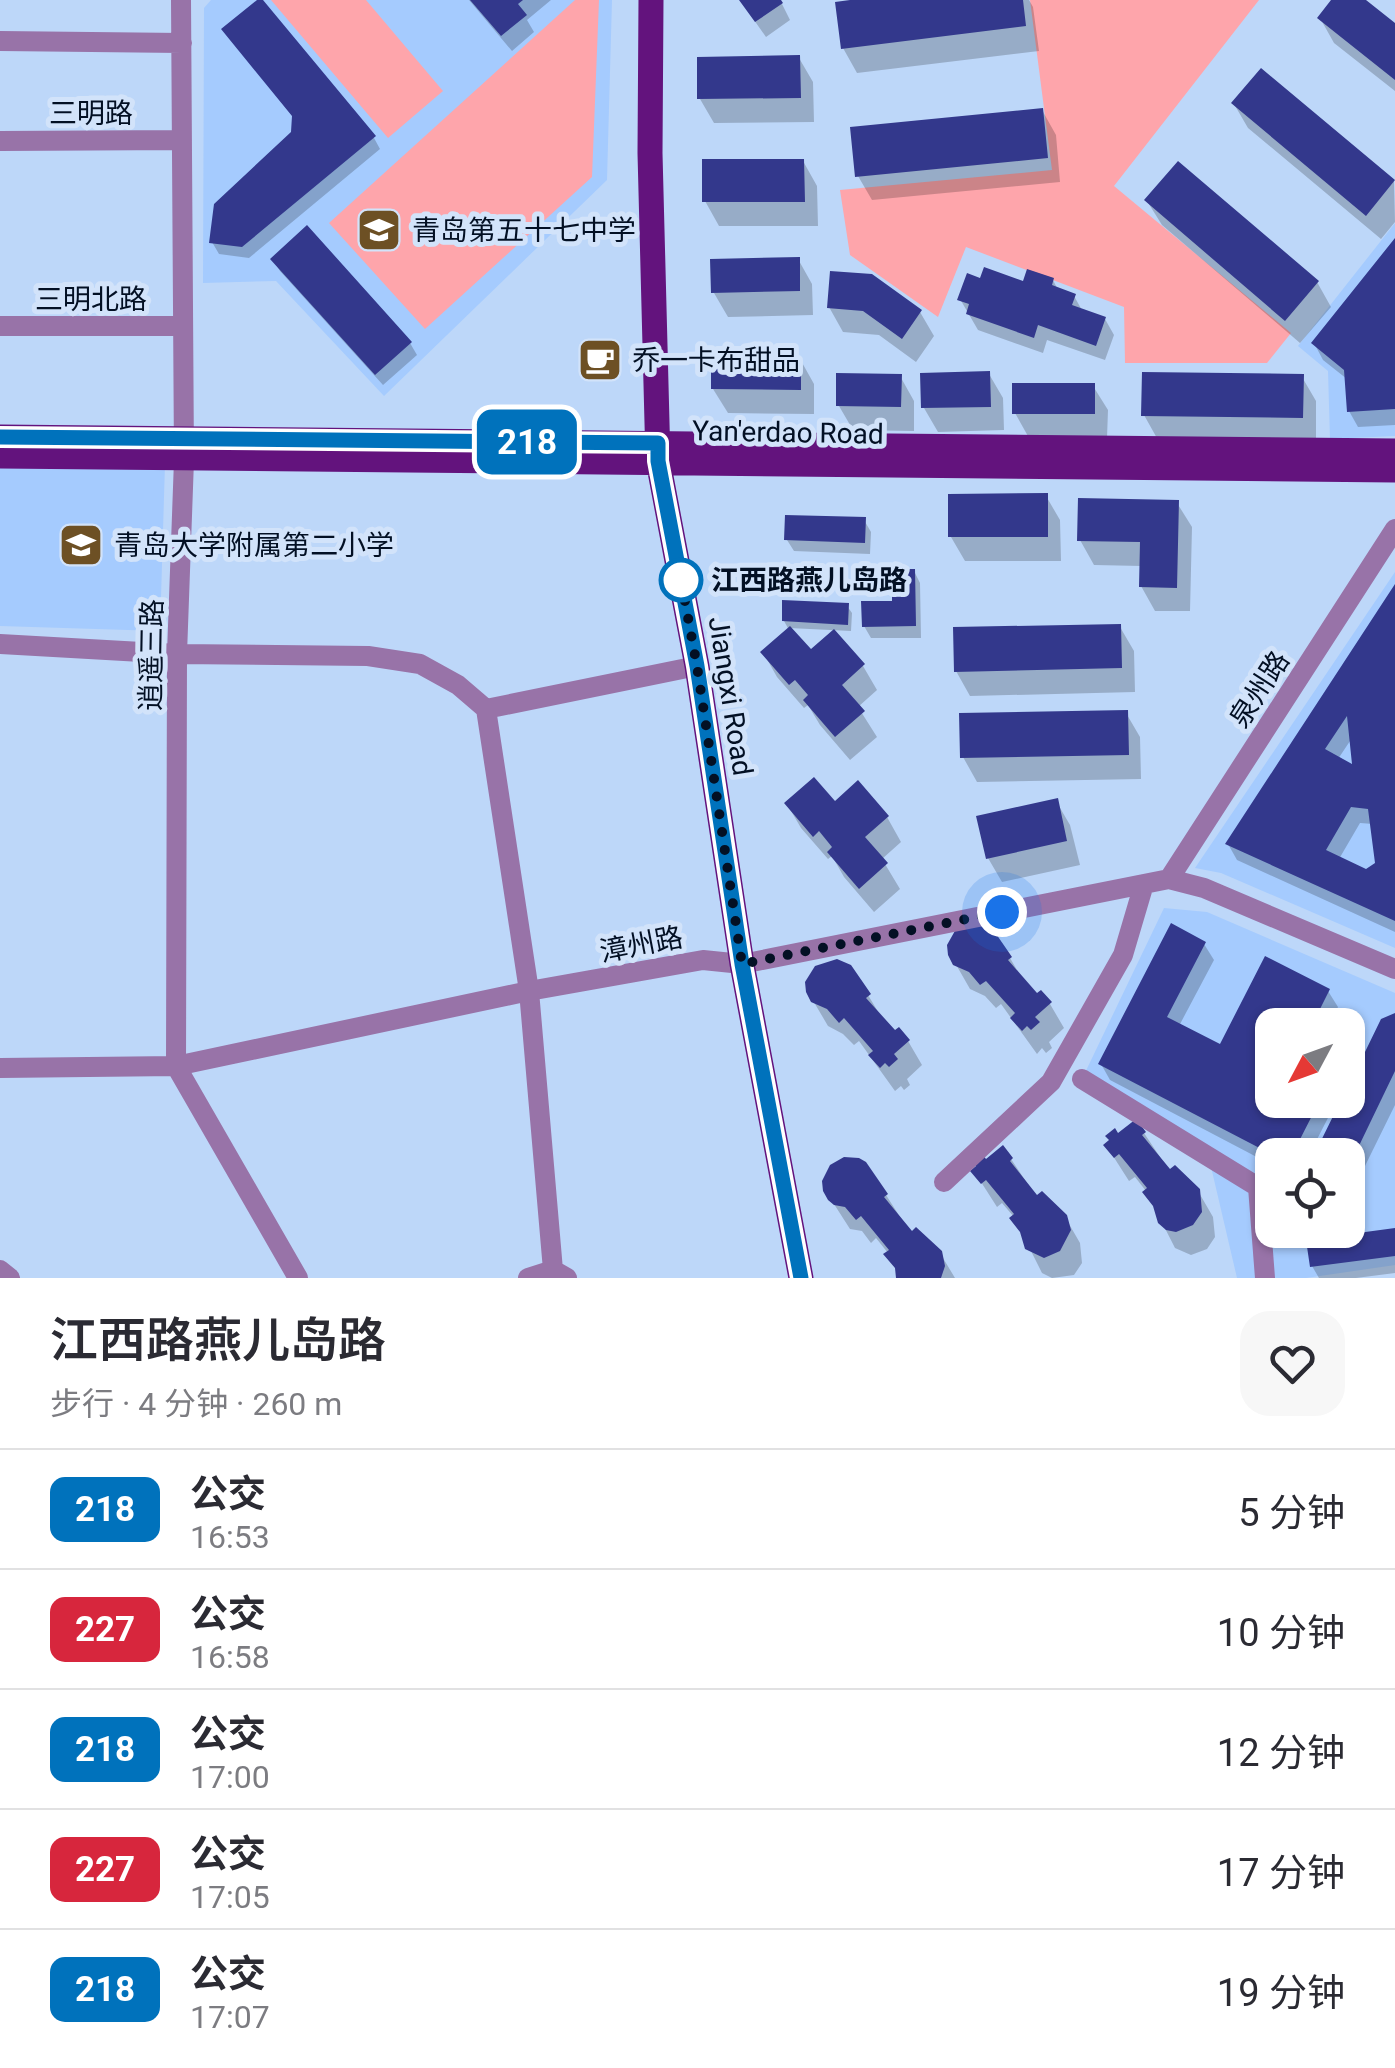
<!DOCTYPE html>
<html lang="zh">
<head>
<meta charset="utf-8">
<style>
  :root { --surface:#fff; --page:#f7f7f7; --text:#2b2b33; --muted:#7c7c81; --line:#e1e1e2 }
  body { margin:0; font-family:Roboto,"Noto Sans SC",sans-serif; background:var(--page); color:var(--text); height:100vh; display:flex; flex-direction:column; font-size:38px; white-space:nowrap }
  * { box-sizing:border-box; margin:0 }
  p { font-size:32px; color:var(--muted) }
  .icon { flex:none; width:55px; height:55px; fill:none; stroke:currentColor; stroke-width:2; stroke-linecap:round; stroke-linejoin:round }
  .map { position:relative; height:1278px; overflow:hidden }
  .drawer { display:flex; flex-direction:column; background:var(--surface); flex:1 }
  .drawer>* { flex:none }
  .badge { padding:0 20px; border-radius:15px; font-size:35px; line-height:65px }
  .needle { width:65px; rotate:229deg }
  .tools { position:absolute; left:1255px; top:1008px; display:grid; gap:20px }
  .tools a { display:grid; place-items:center; width:110px; height:110px; border-radius:20px; background:var(--surface); box-shadow:0 2px 8px #0004; font-size:50px }
  .you { position:absolute; width:50px; height:50px; margin:-25px; border:8px solid #fff; border-radius:50%; background:#1a73e8; box-shadow:0 0 0 15px #1a73e833 }
  .map>.badge { position:absolute; translate:-50% -50%; box-shadow:0 0 0 5px #fff }
  .round { display:grid; place-items:center; flex:none; width:105px; height:105px; border-radius:30px; background:var(--page) }
  .overview { display:flex; align-items:center; justify-content:space-between; height:170px; padding:0 50px }
  h1 { font-size:48px; font-weight:600; line-height:75px }
  ul { padding:0; list-style:none }
  li { display:flex; align-items:center; gap:30px; height:120px; padding:0 50px; border-top:2px solid var(--line) }
  li div { flex:1 }
  li b { display:block; font-size:38px }
  li em { font-style:normal }
  li .badge { min-width:110px; font-weight:700; text-align:center }
  .map>svg:first-child { display:block }
  .built { fill:#a5cbfe; fill-rule:evenodd }
  .green { fill:#fea5ab }
  .shadow { fill:#0003; fill-rule:evenodd }
  .building { fill:#33388c; fill-rule:evenodd }
  .lines { fill:none; stroke-linecap:round; stroke-linejoin:round }
  .minor { stroke:#9873a8; stroke-width:20 }
  .major { stroke:#63137d; stroke-width:25 }
  .line-casing { stroke:#fff; stroke-width:22 }
  .line { stroke:#0072bc; stroke-width:15 }
  .walk { stroke:#031024; stroke-width:10; stroke-dasharray:0 18 }
  .stop-dot { fill:#fff; stroke:#0072bc; stroke-width:5 }
  .labels { text-anchor:middle; stroke-width:10; stroke-linejoin:round; paint-order:stroke }
  .street-label { font-size:28px; fill:#031024; stroke:#d2e3fa }
  .poi-label { font-size:28px; fill:#031024; stroke:#d2e3fa; text-anchor:start }
  .stop-label { font-size:28px; font-weight:bold; fill:#031024; stroke:#d2e3fa; text-anchor:start }
</style>
</head>
<body>
<div class="map">
<svg width="1395" height="1278" viewBox="0 0 1395 1278">
  <rect width="100%" height="100%" fill="#bdd7f9"/>
  <path class="built" d="M 211,0 L 612,0 L 607,180 L 384,396 L 276,281 L 203,283 L 204,8 Z
    M 1395,223 L 1395,436 L 1330,439 L 1328,371 L 1298,346 Z
    M 0,463 L 165,464 L 160,631 L 0,626 Z
    M 1395,572 L 1395,948 L 1221,873 L 1195,868 Z
    M 1164,908 L 1207,912 L 1395,993 L 1395,1265 L 1306,1278 L 1237,1278 L 1208,1154 L 1082,1079 ZM 1272,1025 L 1348,1025 L 1348,1100 L 1272,1100 ZM 1272,1155 L 1348,1155 L 1348,1230 L 1272,1230 Z"/>
  <path class="green" d="M 271,0 L 366,0 L 443,91 L 388,138 Z
    M 575,0 L 599,0 L 592,177 L 425,329 L 329,223 Z
    M 1030,0 L 1259,0 L 1114,186 L 1291,333 L 1267,363 L 1125,363 L 1124,307 L 966,247 L 938,317 L 850,255 L 840,190 L 1052,170 Z"/>
  <path class="shadow" d="M 469,0 L 551,0 L 527,20 L 534,32 L 512,51 Z
    M 740,0 L 780,0 L 790,20 L 766,37 Z
    M 871,0 L 1029,0 L 1033,7 L 1039,51 L 857,73 L 843,48 Z
    M 1334,0 L 1362,0 L 1395,26 L 1395,91 L 1334,43 L 1320,18 Z
    M 224,30 L 374,138 L 380,149 L 249,258 L 219,254 L 212,242 L 293,134 L 294,118 Z
    M 799,58 L 813,82 L 814,122 L 714,123 L 700,99 Z
    M 1262,71 L 1394,182 L 1395,222 L 1381,239 L 1248,128 L 1234,104 Z
    M 1042,110 L 1056,135 L 1060,182 L 872,200 L 858,176 Z
    M 803,161 L 817,186 L 818,226 L 719,226 L 705,201 Z
    M 1147,201 L 1317,282 L 1331,307 L 1300,343 L 1162,225 Z
    M 1395,242 L 1395,425 L 1358,427 L 1349,411 L 1347,379 L 1323,360 L 1314,343 Z
    M 798,259 L 812,284 L 813,315 L 728,317 L 714,293 Z
    M 273,260 L 410,343 L 417,355 L 383,385 L 280,271 Z
    M 1053,280 L 1058,290 L 1074,296 L 1083,312 L 1105,319 L 1114,335 L 1105,360 L 1047,340 L 1043,353 L 978,330 L 960,299 L 982,281 L 1024,284 Z
    M 829,307 L 920,312 L 934,336 L 916,362 L 879,335 L 843,332 Z
    M 800,359 L 814,384 L 814,414 L 728,413 L 713,389 Z
    M 989,374 L 1003,398 L 1004,430 L 938,432 L 924,408 Z
    M 900,376 L 914,401 L 914,431 L 853,430 L 839,406 Z
    M 1302,377 L 1316,401 L 1316,442 L 1158,440 L 1144,415 Z
    M 1093,386 L 1108,410 L 1107,438 L 1029,438 L 1015,413 Z
    M 1046,496 L 1060,520 L 1061,561 L 965,561 L 951,537 Z
    M 1177,503 L 1192,527 L 1190,611 L 1155,611 L 1141,586 L 1142,566 L 1094,565 L 1080,540 Z
    M 864,520 L 871,532 L 870,554 L 794,551 L 787,540 Z
    M 914,571 L 920,583 L 921,638 L 871,638 L 864,626 L 895,603 Z
    M 1395,588 L 1395,932 L 1237,860 L 1228,844 ZM 1352,738 L 1355,769 L 1338,759 ZM 1360,823 L 1373,824 L 1378,864 L 1366,872 L 1339,859 Z
    M 847,606 L 852,613 L 851,631 L 789,628 L 810,653 L 834,632 L 863,666 L 877,690 L 858,707 L 877,737 L 850,760 L 820,725 L 808,705 L 804,708 L 777,677 L 763,652 L 789,630 L 784,621 Z
    M 1120,627 L 1134,651 L 1135,692 L 970,696 L 956,671 Z
    M 1126,713 L 1140,737 L 1141,779 L 977,782 L 963,757 Z
    M 1056,801 L 1070,825 L 1080,865 L 1002,882 L 988,858 Z
    M 787,804 L 834,805 L 887,817 L 901,842 L 882,859 L 900,889 L 874,912 L 844,877 L 832,856 L 828,859 L 801,828 Z
    M 1204,944 L 1214,960 L 1179,1026 L 1221,1048 L 1328,991 L 1338,1007 L 1329,1025 L 1272,1025 L 1272,1100 L 1322,1100 L 1330,1114 L 1309,1155 L 1272,1155 L 1272,1165 L 1110,1080 L 1101,1064 Z
    M 950,954 L 1010,958 L 1024,982 L 1037,997 L 1041,994 L 1050,1004 L 1064,1028 L 1049,1042 L 1052,1048 L 1046,1053 L 1042,1048 L 1037,1054 L 1001,1004 L 996,1008 L 985,996 L 970,989 Z
    M 808,992 L 868,995 L 883,1020 L 908,1041 L 922,1065 L 907,1079 L 910,1085 L 904,1090 L 901,1086 L 895,1091 L 859,1041 L 854,1045 L 843,1034 L 828,1026 Z
    M 1395,1015 L 1395,1105 L 1365,1166 L 1354,1161 L 1348,1174 L 1348,1155 L 1317,1155 L 1344,1100 L 1348,1100 L 1348,1093 L 1383,1021 Z
    M 1144,1133 L 1170,1172 L 1198,1191 L 1213,1217 L 1215,1237 L 1207,1249 L 1191,1255 L 1175,1248 L 1146,1191 L 1135,1177 L 1129,1181 L 1106,1145 L 1118,1137 Z
    M 1011,1159 L 1037,1198 L 1065,1217 L 1080,1243 L 1082,1263 L 1074,1275 L 1052,1278 L 1042,1273 L 1014,1217 L 1002,1203 L 997,1207 L 974,1171 L 986,1162 Z
    M 825,1190 L 886,1195 L 911,1234 L 940,1253 L 955,1278 L 900,1278 L 888,1253 L 876,1238 L 871,1243 L 862,1231 L 850,1229 Z
    M 1395,1230 L 1395,1273 L 1356,1278 L 1319,1278 L 1312,1266 Z"/>
  <path class="building" d="M 257,0 L 263,0 L 376,136 L 242,247 L 209,243 L 214,204 L 291,132 L 292,116 L 221,29 Z
    M 470,0 L 523,0 L 518,4 L 527,15 L 501,36 Z
    M 739,0 L 781,0 L 783,3 L 755,22 Z
    M 850,0 L 1023,0 L 1026,26 L 841,49 L 835,2 Z
    M 1331,0 L 1366,0 L 1395,23 L 1395,80 L 1317,18 Z
    M 800,55 L 801,98 L 697,99 L 697,57 Z
    M 1261,68 L 1395,180 L 1366,216 L 1231,103 Z
    M 1043,108 L 1048,158 L 855,177 L 850,127 Z
    M 702,159 L 804,159 L 805,202 L 702,202 Z
    M 1178,161 L 1319,281 L 1285,321 L 1144,200 Z
    M 307,225 L 412,342 L 375,375 L 270,259 Z
    M 1395,238 L 1395,409 L 1347,412 L 1344,370 L 1311,343 Z
    M 800,257 L 800,291 L 711,293 L 710,259 Z
    M 984,267 L 1023,281 L 1027,269 L 1054,278 L 1052,285 L 1076,294 L 1072,305 L 1106,317 L 1096,346 L 1038,325 L 1034,338 L 966,314 L 969,304 L 957,300 L 967,273 L 980,278 Z
    M 830,271 L 872,274 L 922,310 L 902,339 L 863,311 L 827,308 Z
    M 711,356 L 801,356 L 801,390 L 711,389 Z
    M 990,371 L 991,407 L 921,408 L 920,373 Z
    M 1142,372 L 1304,374 L 1303,418 L 1141,416 Z
    M 836,373 L 902,374 L 901,407 L 836,406 Z
    M 1012,383 L 1095,383 L 1095,414 L 1012,414 Z
    M 1048,493 L 1048,537 L 948,537 L 948,494 Z
    M 1078,498 L 1179,500 L 1177,588 L 1139,587 L 1140,542 L 1077,541 Z
    M 785,515 L 866,517 L 865,543 L 784,540 Z
    M 892,569 L 915,569 L 916,626 L 862,627 L 861,601 L 892,601 Z
    M 1395,584 L 1395,921 L 1225,844 ZM 1347,716 L 1352,764 L 1325,749 ZM 1351,807 L 1368,809 L 1375,863 L 1366,869 L 1326,850 Z
    M 782,600 L 849,603 L 848,625 L 782,621 Z
    M 1121,624 L 1122,668 L 954,672 L 953,627 Z
    M 790,626 L 811,649 L 834,629 L 865,664 L 842,685 L 865,711 L 835,737 L 803,700 L 808,695 L 795,680 L 789,685 L 760,652 Z
    M 1128,710 L 1129,755 L 960,758 L 959,713 Z
    M 814,777 L 835,801 L 858,780 L 889,816 L 865,837 L 888,863 L 859,889 L 827,852 L 832,847 L 819,831 L 813,837 L 784,803 Z
    M 1058,798 L 1067,841 L 986,859 L 976,816 Z
    M 985,923 L 992,928 L 1012,957 L 1008,960 L 1037,993 L 1041,990 L 1052,1002 L 1035,1017 L 1040,1022 L 1031,1030 L 1027,1026 L 1022,1031 L 1010,1018 L 1015,1013 L 986,981 L 980,985 L 969,972 L 953,965 L 948,955 L 947,945 L 956,929 Z
    M 1171,923 L 1206,942 L 1167,1017 L 1220,1044 L 1265,956 L 1330,989 L 1312,1025 L 1272,1025 L 1272,1100 L 1320,1100 L 1292,1155 L 1273,1155 L 1098,1064 Z
    M 837,959 L 851,965 L 871,994 L 866,998 L 895,1030 L 899,1027 L 910,1040 L 894,1054 L 898,1059 L 889,1067 L 885,1063 L 880,1068 L 868,1055 L 873,1051 L 844,1018 L 839,1023 L 827,1009 L 811,1002 L 806,992 L 805,982 L 815,966 Z
    M 1395,1013 L 1395,1071 L 1356,1152 L 1345,1146 L 1340,1155 L 1314,1155 L 1341,1100 L 1348,1100 L 1348,1087 L 1381,1019 Z
    M 1136,1119 L 1146,1132 L 1142,1135 L 1170,1169 L 1175,1165 L 1200,1189 L 1202,1212 L 1193,1225 L 1176,1232 L 1166,1230 L 1158,1223 L 1153,1206 L 1142,1192 L 1147,1188 L 1119,1154 L 1114,1158 L 1103,1145 L 1109,1140 L 1105,1136 L 1115,1128 L 1118,1133 Z
    M 1003,1145 L 1013,1158 L 1010,1161 L 1037,1195 L 1042,1191 L 1067,1215 L 1071,1230 L 1060,1251 L 1044,1258 L 1025,1249 L 1020,1232 L 1009,1218 L 1014,1214 L 986,1180 L 981,1184 L 970,1171 L 976,1166 L 973,1162 L 982,1154 L 986,1159 Z
    M 844,1157 L 859,1158 L 866,1162 L 888,1194 L 884,1197 L 912,1231 L 916,1227 L 942,1251 L 945,1266 L 941,1278 L 896,1278 L 895,1268 L 883,1254 L 889,1250 L 861,1216 L 856,1220 L 845,1207 L 834,1205 L 828,1200 L 823,1191 L 822,1181 L 830,1165 Z
    M 1395,1228 L 1395,1256 L 1310,1267 L 1306,1240 Z"/>
  <g class="lines">
    <path class="minor" d="M 181,0 L 184,460 L 177,654 L 176,1066 L 298,1278
      M 0,41 L 182,43
      M 0,141 L 182,140
      M 0,326 L 182,326
      M 0,644 L 177,654 L 368,656 L 420,664 L 458,685 L 486,709 L 529,991 L 553,1270
      M 486,709 L 697,666
      M 1169,879 L 1395,529
      M 0,1068 L 176,1066 L 529,991 L 703,960 L 742,964 L 1169,879 L 1204,888 L 1395,969
      M 1082,1079 L 1258,1187 L 1265,1278
      M 944,1182 L 1051,1082 L 1123,955 L 1144,884
      M 0,1270 L 10,1278
      M 528,1278 L 553,1270 L 567,1278"/>
    <path class="major" d="M 651,0 L 650,153 L 658,461 L 697,666 L 742,964 L 801,1278
      M 0,437 L 1395,451
      M 0,456 L 1395,470"/>
  </g>
  <g class="lines">
    <defs>
      <path id="line" d="M 0,437 L 658,443 L 658,461 L 697,666 L 742,964 L 801,1278"/>
    </defs>
    <use href="#line" class="line-casing"/>
    <use href="#line" class="line"/>
    <path class="walk" d="M 681,580 L 678,564 L 697,666 L 742,964 L 1002,912"/>
  </g>
  <defs>
    <symbol id="school-square" viewBox="-11 -11 22 22"><rect x="-9" y="-9" width="18" height="18" rx="4" fill="#6d5024" stroke="#d2e3fa"/><path d="M0-5L7-2L0 1L-7-2ZM-4 1L0 2.5L4 1V4Q0 6-4 4Z" fill="#fff"/></symbol>
    <symbol id="cafe-square" viewBox="-11 -11 22 22"><rect x="-9" y="-9" width="18" height="18" rx="4" fill="#6d5024" stroke="#d2e3fa"/><path d="M-5.5-4.5H6V0H3Q3 3.5 0 3.5H-2.5Q-5.5 3.5-5.5 0ZM3-3.2v2h1.7v-2ZM-6 4.5H4V6H-6Z" fill="#fff"/></symbol>
  </defs>
  <g fill-rule="evenodd">
    <use href="#school-square" x="354" y="205" width="50" height="50"/>
    <use href="#cafe-square" x="575" y="335" width="50" height="50"/>
    <use href="#school-square" x="56" y="520" width="50" height="50"/>
  </g>
  <circle class="stop-dot" cx="681" cy="580" r="20"/>
  <g class="labels">
    <g class="street-label">
      <text x="91" y="123">三明路</text>
      <text x="91" y="309">三明北路</text>
      <text transform="translate(788 432) rotate(1)" y="10">Yan'erdao Road</text>
      <text transform="translate(151 655) rotate(-89)" y="10">逍遥三路</text>
      <text transform="translate(1259 689) rotate(-57)" y="10">泉州路</text>
      <text transform="translate(731 696) rotate(81)" y="10">Jiangxi Road</text>
      <text transform="translate(641 944) rotate(-11)" y="10">漳州路</text>
    </g>
    <g class="poi-label">
      <text x="412" y="240">青岛第五十七中学</text>
      <text x="632" y="370">乔一卡布甜品</text>
      <text x="114" y="555">青岛大学附属第二小学</text>
    </g>
    <g class="stop-label">
      <text x="711" y="590">江西路燕儿岛路</text>
    </g>
  </g>
</svg>
<div class="tools">
<a><svg class="needle" viewBox="-14 -14 28 28"><path d="M0-13l5 13h-10z" fill="#e53935"/><path d="M0 13l5-13h-10z" fill="#7c7c81"/></svg></a>
<a><svg class="icon" aria-label="locate" viewBox="0 0 24 24"><circle cx="12" cy="12" r="6"/><path d="M12 2v4M12 18v4M2 12h4M18 12h4"/></svg></a>
</div>
<div class="you" style="left:1002px;top:912px"></div>
<b class="badge" style="left:527px;top:442px;background:#0072bc;color:#fff">218</b>
</div>
<section class="drawer">
<div class="overview"><div><h1>江西路燕儿岛路</h1><p>步行 · 4 分钟 · 260 m</p></div><a class="round"><svg class="icon" aria-label="heart" viewBox="0 0 24 24"><path d="M12 20l-8-8c-3-5 5-10 8-4 3-6 11-1 8 4z"/></svg></a></div>
<ul>
<li><span class="badge" style="background:#0072bc;color:#fff">218</span><div><b>公交</b><p>16:53</p></div><em>5 分钟</em></li>
<li><span class="badge" style="background:#d7263d;color:#fff">227</span><div><b>公交</b><p>16:58</p></div><em>10 分钟</em></li>
<li><span class="badge" style="background:#0072bc;color:#fff">218</span><div><b>公交</b><p>17:00</p></div><em>12 分钟</em></li>
<li><span class="badge" style="background:#d7263d;color:#fff">227</span><div><b>公交</b><p>17:05</p></div><em>17 分钟</em></li>
<li><span class="badge" style="background:#0072bc;color:#fff">218</span><div><b>公交</b><p>17:07</p></div><em>19 分钟</em></li>
</ul>
</section>
</body>
</html>
